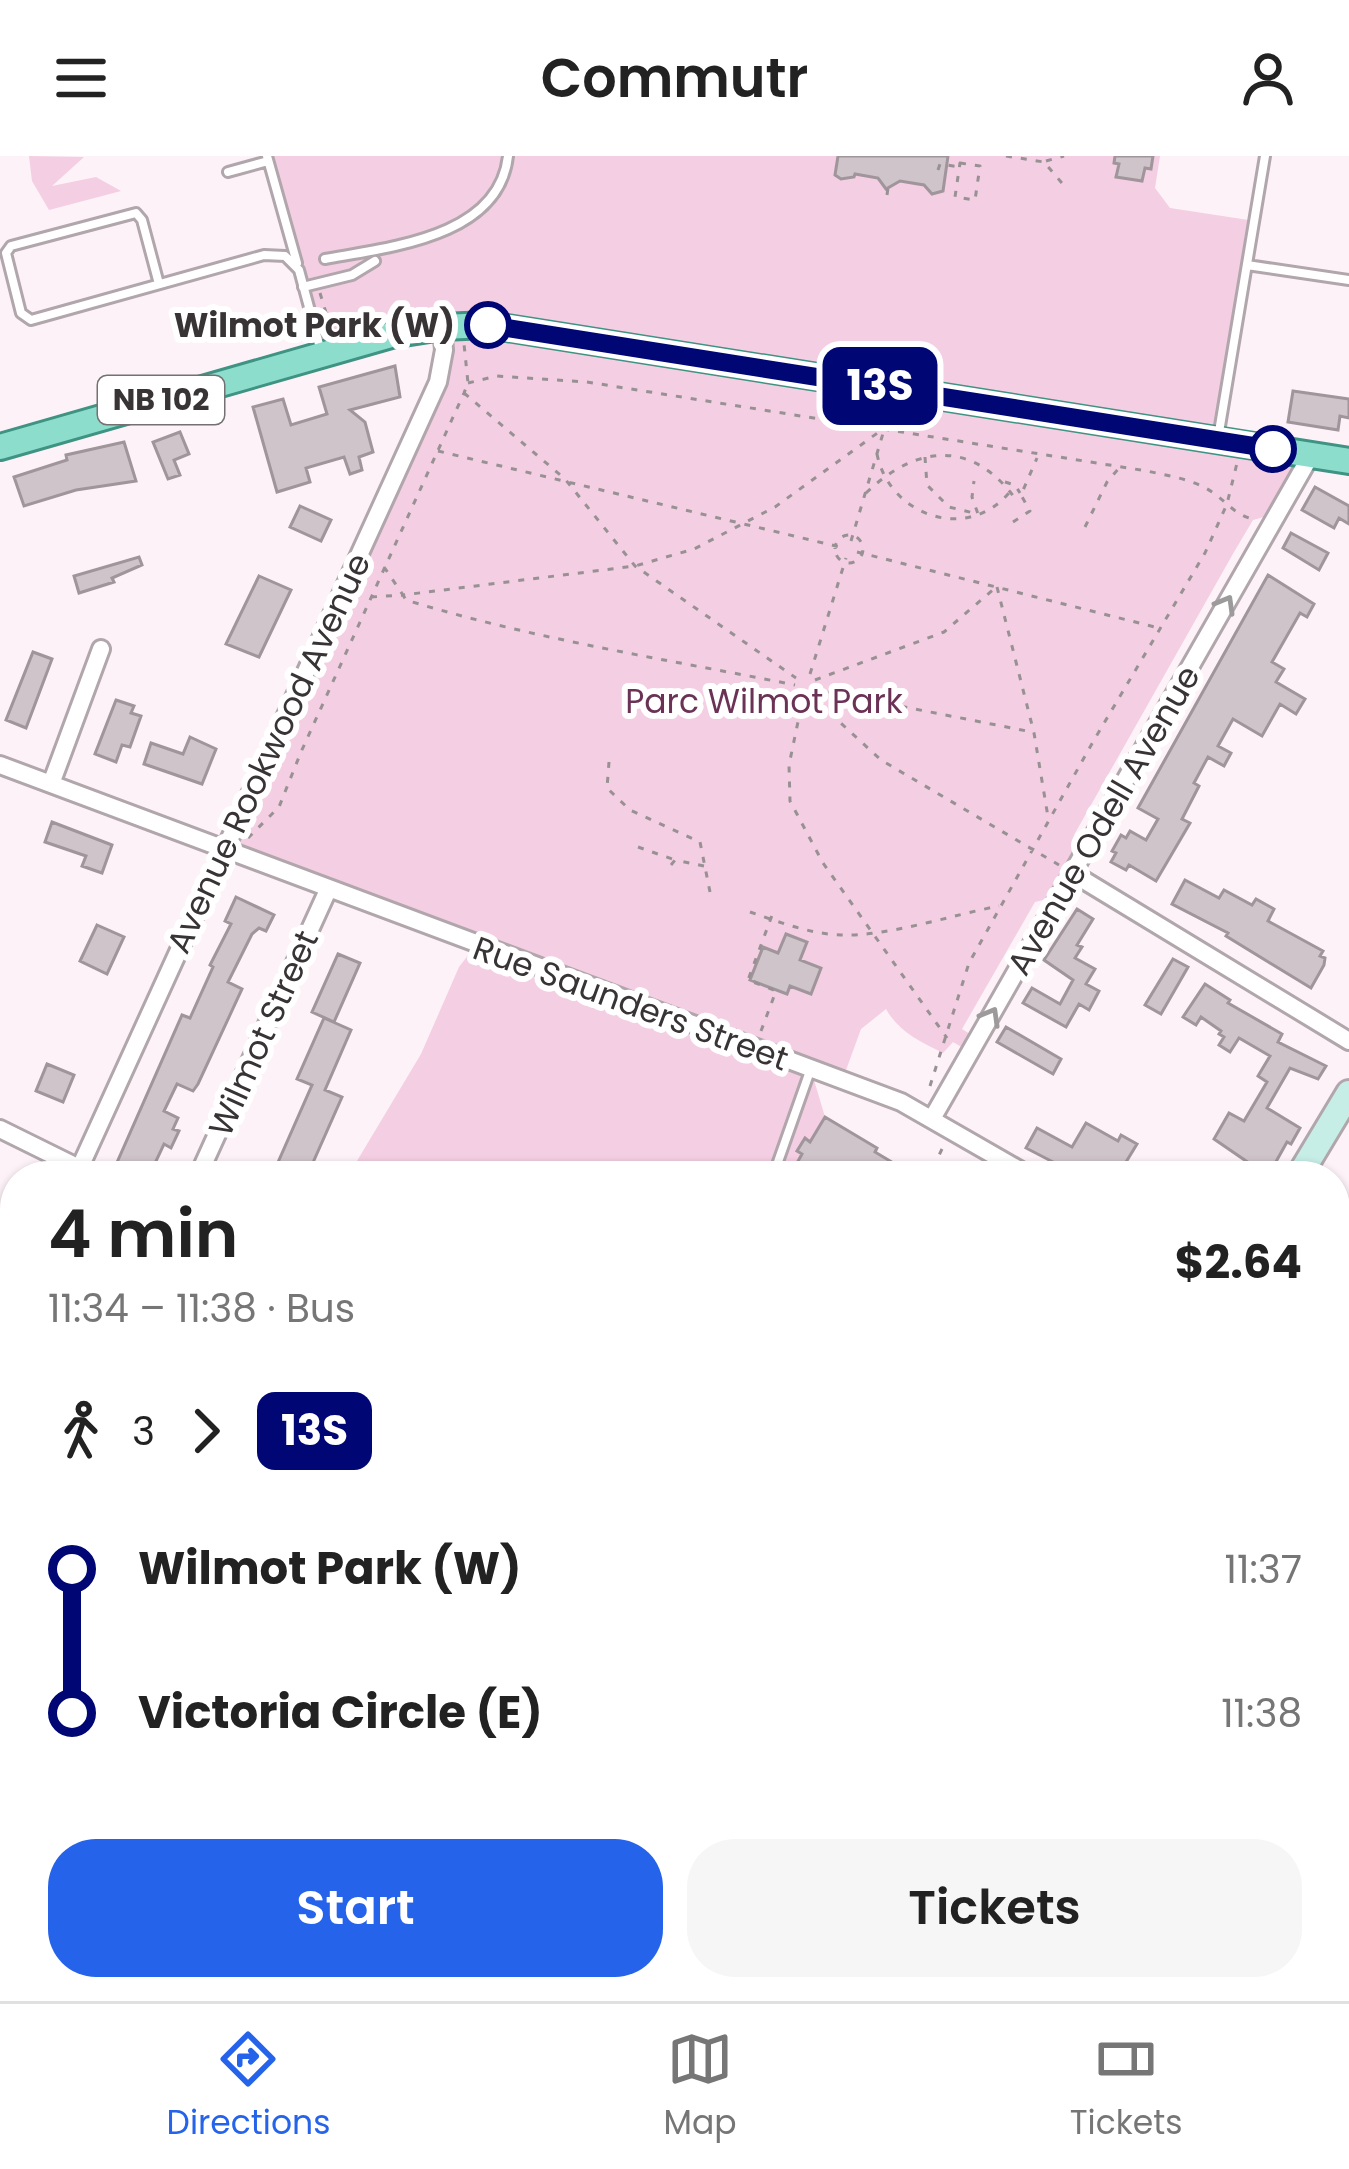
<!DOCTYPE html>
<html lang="en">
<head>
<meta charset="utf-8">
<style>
  :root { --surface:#fff; --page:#f6f6f6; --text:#222; --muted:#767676; --line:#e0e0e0; --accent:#2563eb }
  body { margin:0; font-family:Poppins,sans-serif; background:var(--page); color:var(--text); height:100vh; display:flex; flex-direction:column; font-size:45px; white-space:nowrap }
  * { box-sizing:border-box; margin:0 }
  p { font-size:39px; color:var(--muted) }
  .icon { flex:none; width:66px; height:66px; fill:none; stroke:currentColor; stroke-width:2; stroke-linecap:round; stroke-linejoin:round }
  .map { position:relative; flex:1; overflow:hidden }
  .panel { position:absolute; left:0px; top:1005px; width:1350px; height:840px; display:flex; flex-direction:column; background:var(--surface); border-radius:48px 48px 0 0; box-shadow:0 3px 9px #0004 }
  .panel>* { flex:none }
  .badge { padding:0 24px; border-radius:18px; font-size:42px; line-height:78px }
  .map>.badge { position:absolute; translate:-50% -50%; box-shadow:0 0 0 6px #fff }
  .legs { display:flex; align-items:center; gap:18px; height:132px; padding:0 48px; font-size:39px }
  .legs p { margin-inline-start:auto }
  .overview { display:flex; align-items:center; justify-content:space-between; height:204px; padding:0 48px }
  h1 { font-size:66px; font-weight:600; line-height:90px }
  .cta { display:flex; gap:24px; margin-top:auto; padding:24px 48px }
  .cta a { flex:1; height:138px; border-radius:48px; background:var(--accent); color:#fff; font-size:48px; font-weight:600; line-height:138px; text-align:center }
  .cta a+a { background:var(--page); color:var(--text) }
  ul { padding:0 48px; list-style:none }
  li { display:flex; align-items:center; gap:42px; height:144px; font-size:45px }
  li i { display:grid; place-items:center; width:18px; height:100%; margin:0 15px; background:currentColor }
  li i::after { content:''; width:30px; height:30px; margin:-15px; border:9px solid; border-radius:50%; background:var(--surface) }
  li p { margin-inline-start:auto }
  li:first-child i { background:linear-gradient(#0000 50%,currentColor 0) }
  li:last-child i { background:linear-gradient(currentColor 50%,#0000 0) }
  header { display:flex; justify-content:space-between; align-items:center; height:156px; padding:0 48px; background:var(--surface); font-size:54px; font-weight:600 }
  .tabs { display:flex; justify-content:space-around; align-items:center; height:168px; border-top:3px solid var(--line); background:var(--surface); font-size:33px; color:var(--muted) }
  .tabs a { display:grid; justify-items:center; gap:6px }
  .tabs .current { color:var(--accent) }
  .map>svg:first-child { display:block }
  .green { fill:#f4cee2 }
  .building { fill:#cec4c9; stroke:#9f959b; stroke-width:3 }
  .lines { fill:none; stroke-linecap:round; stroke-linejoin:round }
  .lane-casing { stroke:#b0a6ab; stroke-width:14 }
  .street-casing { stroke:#b0a6ab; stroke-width:22 }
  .secondary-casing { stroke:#b0a6ab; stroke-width:30 }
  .primary-casing { stroke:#3e9382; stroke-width:30 }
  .path { stroke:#989194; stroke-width:3; stroke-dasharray:6 9; stroke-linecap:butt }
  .lane { stroke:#fff; stroke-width:8 }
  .street { stroke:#fff; stroke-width:16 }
  .secondary { stroke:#c6eee6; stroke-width:24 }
  .primary { stroke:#8dddcd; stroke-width:24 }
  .oneway { stroke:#9c9a9a }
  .line-1-casing { stroke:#fff; stroke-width:27 }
  .line-1 { stroke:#000774; stroke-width:18 }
  .stop-1-dot { fill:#fff; stroke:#000774; stroke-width:6 }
  .labels { text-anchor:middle; stroke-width:12; stroke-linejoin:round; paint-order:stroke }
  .shield { fill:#fff; stroke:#747172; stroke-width:3 }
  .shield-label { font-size:30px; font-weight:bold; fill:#383436 }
  .stop-label { font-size:33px; font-weight:bold; fill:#383436; stroke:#fff; text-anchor:end }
  .park-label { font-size:33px; fill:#6b3255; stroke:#fff }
  .street-label { font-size:33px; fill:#383436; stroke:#fff }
</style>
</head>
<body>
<header><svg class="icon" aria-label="menu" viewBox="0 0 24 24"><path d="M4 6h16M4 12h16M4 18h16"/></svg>Commutr<svg class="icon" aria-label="person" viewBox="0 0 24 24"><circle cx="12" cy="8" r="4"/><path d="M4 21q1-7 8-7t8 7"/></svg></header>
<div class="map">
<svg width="1349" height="1845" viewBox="0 0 1349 1845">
  <rect width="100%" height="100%" fill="#fdf2f7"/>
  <path class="green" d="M 29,0 L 84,1 L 52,30 L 96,21 L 121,35 L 49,54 L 32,25 Z
    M 267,0 L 1160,0 L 1155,32 L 1170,52 L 1255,65 L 1217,284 L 1311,299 L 1278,357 L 1253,364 L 1234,396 L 1074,679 L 1083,686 L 1051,742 L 1035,746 L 962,873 L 978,883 L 970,896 L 953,886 L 943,897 C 919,885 899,876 886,853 L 861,873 L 842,925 L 811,914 L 825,961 L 810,986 L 804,983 L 798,994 L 803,998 L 797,1007 L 816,1020 L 348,1020 L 421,898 L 459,811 L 476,789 L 222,694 L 438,226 L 443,180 L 321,199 Z"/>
  <path class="building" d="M 838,0 L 948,0 L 943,35 L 932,38 L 924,29 L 900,25 L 886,33 L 878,22 L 855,18 L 854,21 L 841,23 L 835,19 Z
    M 1115,0 L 1153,0 L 1151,13 L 1145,12 L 1142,25 L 1116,21 L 1119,8 L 1114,7 Z
    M 395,210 L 400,241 L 350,254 L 365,266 L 373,296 L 359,301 L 362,314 L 350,318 L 344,301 L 306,312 L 310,326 L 277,336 L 253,251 L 283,243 L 291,269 L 327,258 L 319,231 Z
    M 1293,235 L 1349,243 L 1349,262 L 1340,260 L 1338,274 L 1288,266 Z
    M 180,276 L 189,298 L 174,304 L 180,319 L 168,323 L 153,286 Z
    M 124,286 L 136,325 L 76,334 L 24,350 L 14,321 L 67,304 L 66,299 Z
    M 1315,331 L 1349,350 L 1349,368 L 1339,362 L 1334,372 L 1302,354 Z
    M 300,350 L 331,364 L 321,385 L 290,371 Z
    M 1291,377 L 1328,397 L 1319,414 L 1283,392 Z
    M 139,401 L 142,409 L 112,422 L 114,426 L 79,437 L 74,420 Z
    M 1268,419 L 1314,448 L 1307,461 L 1300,457 L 1272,506 L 1284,513 L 1276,526 L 1305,543 L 1296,558 L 1280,548 L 1262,580 L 1233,563 L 1218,590 L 1231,597 L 1224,610 L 1208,601 L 1194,627 L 1199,630 L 1182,663 L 1190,667 L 1156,725 L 1129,709 L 1126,714 L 1111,706 L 1116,697 L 1112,695 L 1121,679 L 1126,682 L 1130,675 L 1146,684 L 1158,663 L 1138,652 Z
    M 259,420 L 291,434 L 259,501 L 226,488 Z
    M 33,496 L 52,503 L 26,572 L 6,564 Z
    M 116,544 L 134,550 L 131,557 L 141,560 L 130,591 L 122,589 L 116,606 L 95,598 Z
    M 190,581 L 216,593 L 202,628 L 144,608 L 151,587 L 183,598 Z
    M 52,666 L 112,689 L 102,717 L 82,710 L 86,700 L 45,686 Z
    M 1185,724 L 1219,742 L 1224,734 L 1252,749 L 1256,743 L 1274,753 L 1268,765 L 1323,795 L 1320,800 L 1325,802 L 1324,809 L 1311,832 L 1226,780 L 1228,777 L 1172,748 Z
    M 236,741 L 274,759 L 266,775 L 259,772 L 252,778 L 228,826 L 242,833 L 198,928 L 193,935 L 177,928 L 164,955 L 178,962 L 173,973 L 179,975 L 171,992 L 164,988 L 149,1020 L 134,1020 L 115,1011 L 182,859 L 190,862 L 213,811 L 210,809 L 231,768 L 225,765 Z
    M 1077,753 L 1093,763 L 1077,789 L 1082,791 L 1075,802 L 1095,813 L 1086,828 L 1099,835 L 1089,854 L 1079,848 L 1066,871 L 1023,847 L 1032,832 L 1060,848 L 1073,824 L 1044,804 Z
    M 97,769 L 124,781 L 107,818 L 80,805 Z
    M 786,778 L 807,786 L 800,804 L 821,812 L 811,838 L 790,830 L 787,838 L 750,824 L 763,791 L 778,797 Z
    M 338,798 L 360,807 L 334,866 L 312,856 Z
    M 1173,803 L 1188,811 L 1161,858 L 1145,849 Z
    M 1205,828 L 1230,844 L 1228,847 L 1282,878 L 1278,886 L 1326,910 L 1318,923 L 1290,912 L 1267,952 L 1300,972 L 1291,988 L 1287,986 L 1268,1020 L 1214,983 L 1229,957 L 1244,965 L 1267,926 L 1258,920 L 1270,900 L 1239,882 L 1230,896 L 1219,889 L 1224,881 L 1219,878 L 1221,875 L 1201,861 L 1196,869 L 1183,861 Z
    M 324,862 L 351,874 L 325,934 L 342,941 L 307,1020 L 272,1020 L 312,929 L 297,923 Z
    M 1006,871 L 1061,903 L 1053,918 L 997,886 Z
    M 47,908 L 74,919 L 63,946 L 36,935 Z
    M 825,961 L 877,992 L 875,996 L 915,1020 L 819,1020 L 797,1007 L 802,998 L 797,995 L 805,982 L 810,986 Z
    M 1086,967 L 1118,985 L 1121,979 L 1137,988 L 1123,1011 L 1139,1020 L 1080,1020 L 1026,992 L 1037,972 L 1072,991 Z
    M 1335,1045 L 1349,1053 L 1349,1126 L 1335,1118 Z
    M 1335,1228 L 1349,1236 L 1349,1290 L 1335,1282 Z
    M 15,1328 L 15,1482 L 0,1476 L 0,1362 Z
    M 392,1830 L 698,1830 L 696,1845 L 389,1845 Z"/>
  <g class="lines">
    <defs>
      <path id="lane" d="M 267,0 L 297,107
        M 228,16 L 268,5
        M 325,103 C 391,91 499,81 508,0
        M 1247,109 L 1349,124
        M 159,128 L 142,64 L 136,57 L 11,90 L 6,97 L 21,157 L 31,164 L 264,99 L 285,100 L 299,114 L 320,192
        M 303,131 L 352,119 L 375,105
        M 1218,282 L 1265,0
        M 773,1020 L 810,915
        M 1335,1150 L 1349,1158
        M 0,1289 L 15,1289
        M 0,1743 L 15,1708
        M 747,1830 L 750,1842
        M 235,1845 L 243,1830"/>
      <path id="street" d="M 0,609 L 901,946 L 1030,1020
        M 51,628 L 101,493
        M 1072,717 L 1349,885
        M 933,961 L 1311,299
        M 0,973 L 79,1012
        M 76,1020 L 438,226 L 444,194 L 442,171
        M 198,1020 L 328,734
        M 0,1194 L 15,1162
        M 1335,1198 L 1349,1206
        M 1335,1534 L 1349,1542
        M 1098,1830 L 1127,1845
        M 1278,1830 L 1303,1845
        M 1249,1845 L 1260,1830"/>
      <path id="secondary" d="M 1299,1020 L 1349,937
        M 812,1845 L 821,1830"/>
      <path id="primary" d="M 0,291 L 391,179 L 442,171 L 488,169 L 1349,305"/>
    </defs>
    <use href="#lane" class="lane-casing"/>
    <use href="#street" class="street-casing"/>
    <use href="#secondary" class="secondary-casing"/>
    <use href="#primary" class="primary-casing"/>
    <path class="path" d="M 1006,0 L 1044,6 L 1067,33
      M 1046,5 L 1064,0
      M 960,7 L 980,10 L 975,44 L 955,41 Z
      M 938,14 L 940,8 L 960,11
      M 887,39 L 889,25
      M 320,137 L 331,173
      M 468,227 L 497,220 L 587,226 L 1147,315 C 1169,320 1193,323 1212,336 C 1227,346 1235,359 1253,363
      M 464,237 L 565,323 L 635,410 L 796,522
      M 438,295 L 840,391
      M 877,298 C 889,359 966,387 1009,337
      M 925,301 L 927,329 L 949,351 L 978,358 L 972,341 L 974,325
      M 1005,326 L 1015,329 L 1020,337
      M 866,337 C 918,287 974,284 1017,345
      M 1013,366 L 1030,355 L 1021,339 L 1037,302
      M 1085,371 L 1107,326 L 1119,312
      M835 393a14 14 0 1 1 28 0a14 14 0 1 1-28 0Z
      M 851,385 L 884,274
      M 857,396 L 1159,472
      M 384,411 L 403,439 L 635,410 L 694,393 L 775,351 L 883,273
      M 997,431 L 1034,577 L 1048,661
      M 371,441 L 403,439 L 406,444 C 533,483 665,503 795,529
      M 810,518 L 846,402
      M 815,524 L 944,476 L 995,432
      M 813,533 L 1032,576
      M 804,537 L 789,609 L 790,645 L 823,707 L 947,882
      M 808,537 L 881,604 L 1059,709
      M 609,606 L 607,632 L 630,654 L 700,686 L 710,736
      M 248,682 L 279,651 L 301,596 L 464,237 L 468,227 L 464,188
      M 638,691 L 675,704
      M 671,709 L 675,704 L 704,710
      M 750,756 C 779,766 810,778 841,779 C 886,781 952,759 999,750
      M 761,875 L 776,835 L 748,824 L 774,754
      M 930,930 L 969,807 L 1094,584 L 1205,397 L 1227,348 L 1237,307
      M 942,993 L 934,1010 L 948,1020
      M 0,1225 L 7,1210
      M 0,1628 L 15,1631
      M 165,1845 L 172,1830"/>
    <use href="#lane" class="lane"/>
    <use href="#street" class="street"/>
    <use href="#secondary" class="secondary"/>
    <use href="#primary" class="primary"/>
  </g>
  <defs><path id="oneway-chevron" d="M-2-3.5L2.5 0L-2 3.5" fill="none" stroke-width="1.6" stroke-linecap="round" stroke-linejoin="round" transform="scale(3)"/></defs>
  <g class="oneway">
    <use href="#oneway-chevron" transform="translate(1226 448) rotate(-60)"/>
    <use href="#oneway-chevron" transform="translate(991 860) rotate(-60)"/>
  </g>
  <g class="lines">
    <defs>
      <path id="line-1" d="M 488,169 L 1273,293"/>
    </defs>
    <use href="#line-1" class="line-1-casing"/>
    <use href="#line-1" class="line-1"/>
  </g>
  <g class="stop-1-dot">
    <circle cx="488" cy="169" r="21"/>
    <circle cx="1273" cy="293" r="21"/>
  </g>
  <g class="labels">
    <rect class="shield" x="98" y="220" width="126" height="48" rx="9"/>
    <g class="shield-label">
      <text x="161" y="254">NB 102</text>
    </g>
    <g class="stop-label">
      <text x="455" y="181">Wilmot Park (W)</text>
    </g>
    <g class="park-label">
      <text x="764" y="557">Parc Wilmot Park</text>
    </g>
    <g class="street-label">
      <text transform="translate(268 597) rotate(-65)" y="12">Avenue Rookwood Avenue</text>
      <text transform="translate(1103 664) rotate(-60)" y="12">Avenue Odell Avenue</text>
      <text transform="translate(631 847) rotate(20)" y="12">Rue Saunders Street</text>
      <text transform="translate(263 877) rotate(-66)" y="12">Wilmot Street</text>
    </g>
  </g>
</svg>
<b class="badge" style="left:880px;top:230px;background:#000774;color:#fff">13S</b>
<section class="panel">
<div class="overview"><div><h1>4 min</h1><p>11:34 – 11:38 · Bus</p></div><b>$2.64</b></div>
<div class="legs"><svg class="icon" aria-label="walk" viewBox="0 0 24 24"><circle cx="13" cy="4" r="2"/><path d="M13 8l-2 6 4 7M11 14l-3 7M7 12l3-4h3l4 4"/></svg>3<svg class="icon" aria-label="forward" viewBox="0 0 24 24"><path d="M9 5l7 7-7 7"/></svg><b class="badge" style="background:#000774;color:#fff">13S</b></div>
<ul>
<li><i style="color:#000774"></i><b>Wilmot Park (W)</b><p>11:37</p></li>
<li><i style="color:#000774"></i><b>Victoria Circle (E)</b><p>11:38</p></li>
</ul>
<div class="cta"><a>Start</a><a>Tickets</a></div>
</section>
</div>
<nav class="tabs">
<a class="current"><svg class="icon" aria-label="directions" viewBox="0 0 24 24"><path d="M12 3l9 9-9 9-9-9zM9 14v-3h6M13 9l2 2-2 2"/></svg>Directions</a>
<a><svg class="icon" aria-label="map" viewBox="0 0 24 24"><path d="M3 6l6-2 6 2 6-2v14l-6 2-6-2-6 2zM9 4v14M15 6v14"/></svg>Map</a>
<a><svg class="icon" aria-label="tickets" viewBox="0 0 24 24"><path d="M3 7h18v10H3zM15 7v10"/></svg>Tickets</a>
</nav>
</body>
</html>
